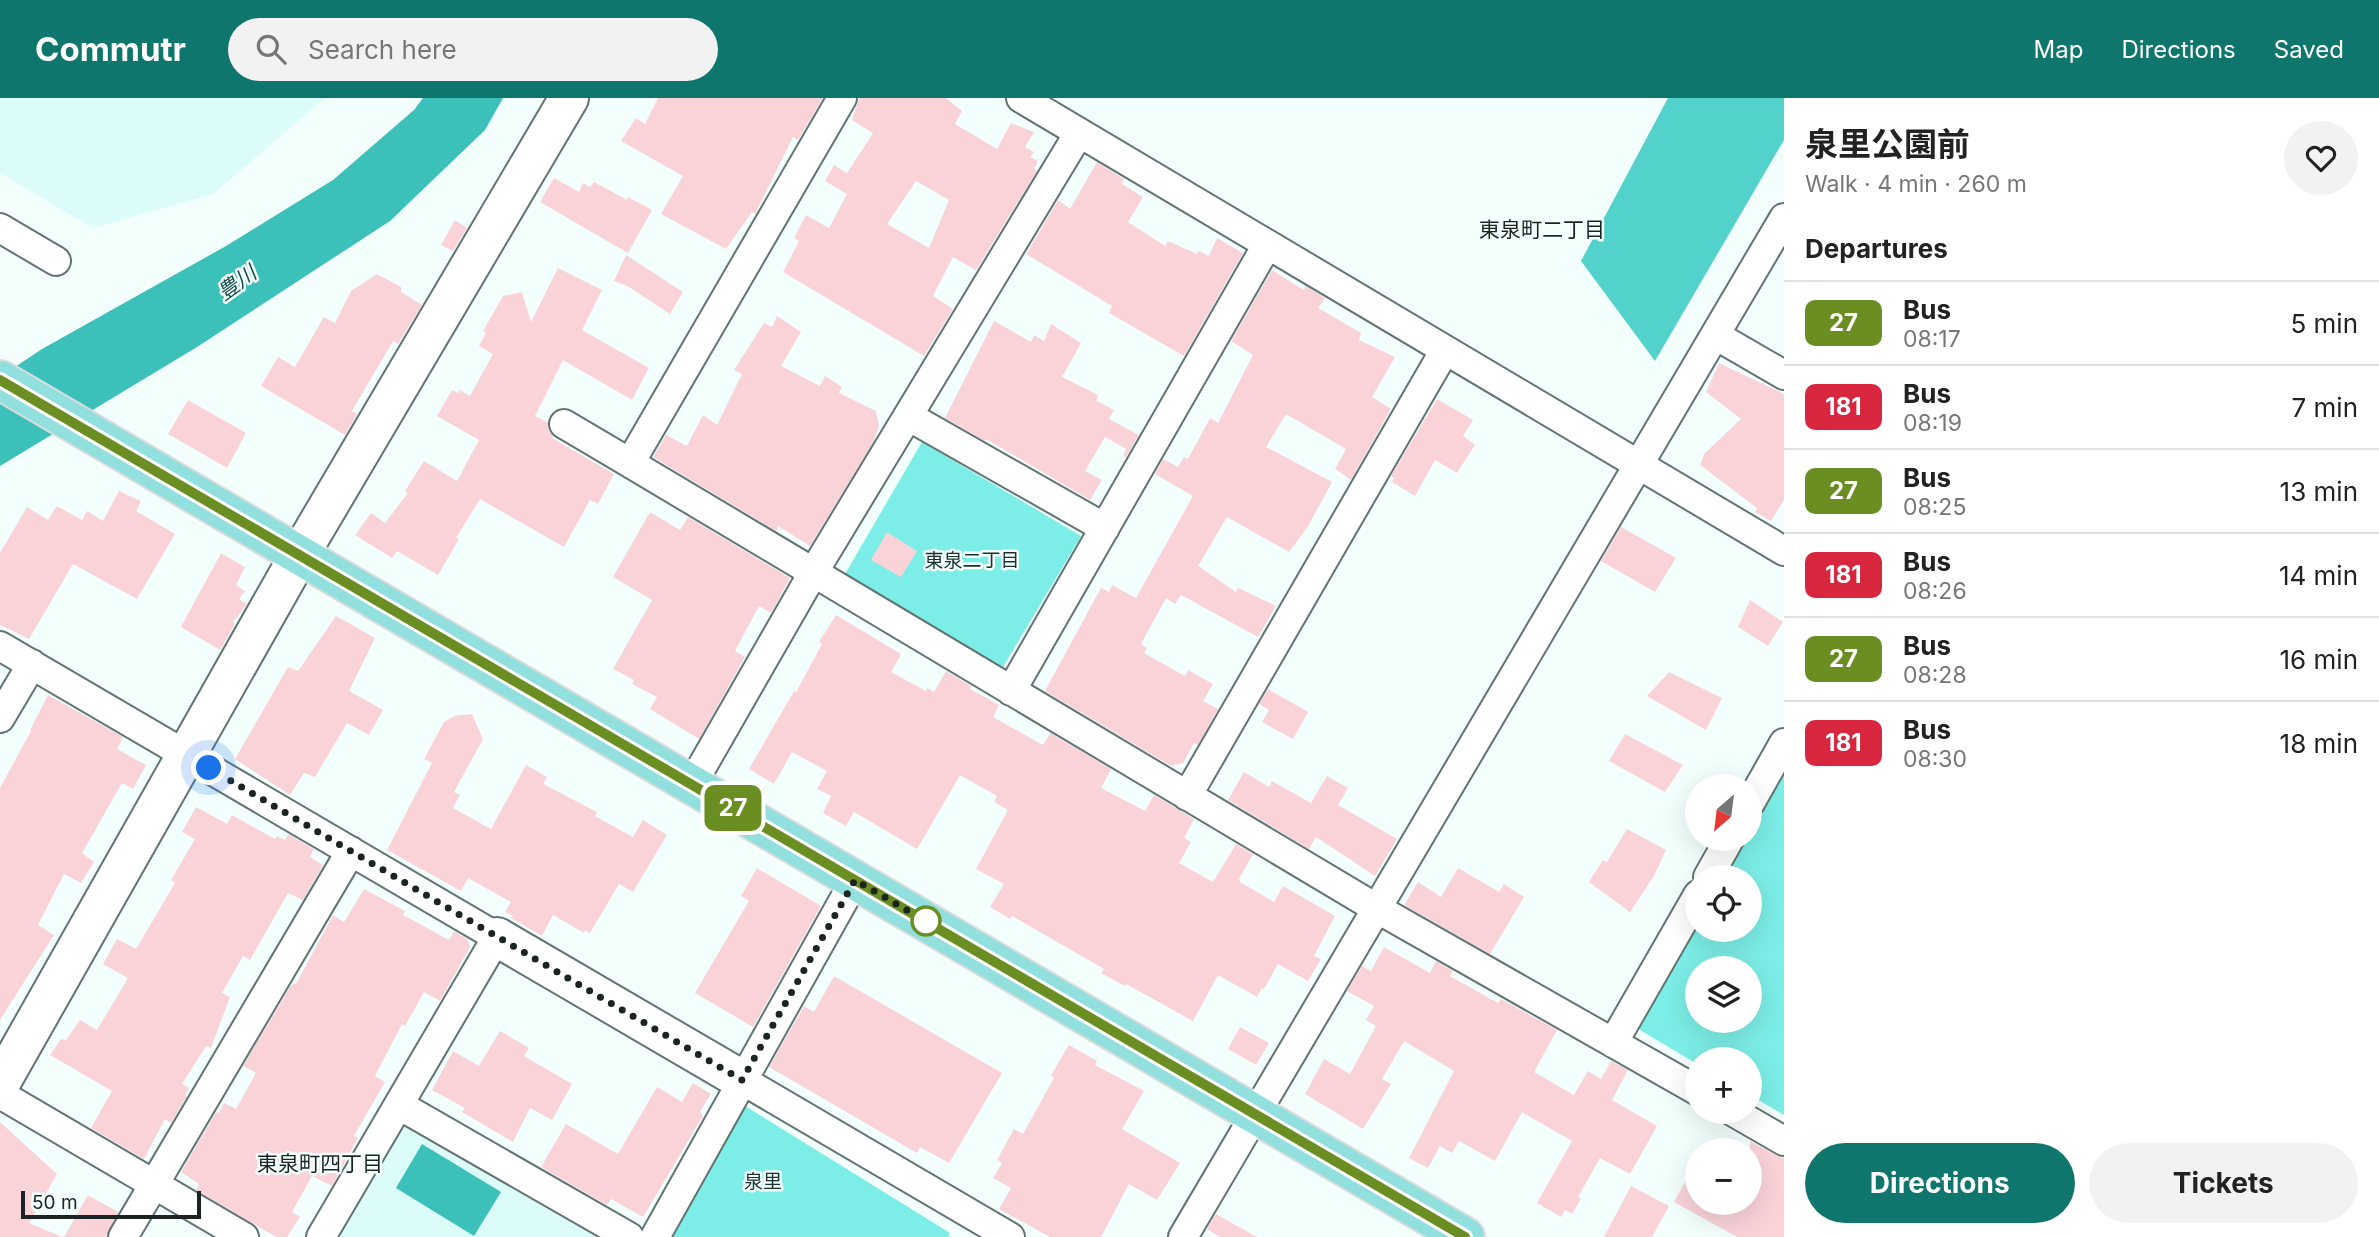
<!DOCTYPE html>
<html lang="en">
<head>
<meta charset="utf-8">
<style>
  :root { --surface:#fff; --page:#f2f2f2; --text:#222; --muted:#767676; --line:#e0e0e0; --accent:#0f766e }
  body { margin:0; font-family:Inter,"Noto Sans JP",sans-serif; background:var(--page); color:var(--text); height:100vh; display:flex; flex-direction:column; font-size:26px; white-space:nowrap }
  * { box-sizing:border-box; margin:0 }
  p { font-size:23px; color:var(--muted) }
  .icon { flex:none; width:38px; height:38px; fill:none; stroke:currentColor; stroke-width:2; stroke-linecap:round; stroke-linejoin:round }
  .map { position:relative; flex:1; overflow:hidden }
  .sheet { display:flex; flex-direction:column; background:var(--surface); width:595px }
  .sheet>* { flex:none }
  .badge { padding:0 14px; border-radius:10px; font-size:24px; line-height:46px }
  .needle { width:46px; rotate:208deg }
  .fabs { position:absolute; left:1685px; top:676px; display:grid; gap:14px }
  .fabs a { display:grid; place-items:center; width:77px; height:77px; border-radius:50%; background:var(--surface); box-shadow:0 7px 28px #0002; font-size:35px }
  .scale { position:absolute; left:21px; bottom:18px; width:180px; box-sizing:border-box; padding-left:7px; border:4px solid #1c2423; border-top:0; font-size:19px; line-height:24px; white-space:nowrap; color:#1c2423; -webkit-text-stroke:5px #f2fffd; paint-order:stroke }
  .you { position:absolute; width:35px; height:35px; margin:-18px; border:5px solid #fff; border-radius:50%; background:#1a73e8; box-shadow:0 0 0 10px #1a73e833 }
  .map>.badge { position:absolute; translate:-50% -50%; box-shadow:0 0 0 4px #fff }
  h2 { padding:0 21px; font-size:26px; line-height:63px }
  .round { display:grid; place-items:center; flex:none; width:74px; height:74px; border-radius:37px; background:var(--page) }
  .summary { display:flex; align-items:center; justify-content:space-between; height:119px; padding:0 21px }
  h1 { font-size:33px; font-weight:700; line-height:52px }
  .button { display:flex; gap:14px; margin-top:auto; padding:14px 21px }
  .button a { flex:1; height:80px; border-radius:42px; background:var(--accent); color:#fff; font-size:28px; font-weight:700; line-height:80px; text-align:center }
  .button a+a { background:var(--page); color:var(--text) }
  ul { padding:0; list-style:none }
  li { display:flex; align-items:center; gap:21px; height:84px; padding:0 21px; border-top:2px solid var(--line) }
  li div { flex:1 }
  li b { display:block; font-size:26px }
  li em { font-style:normal }
  li .badge { min-width:77px; font-weight:700; text-align:center }
  header { display:flex; align-items:center; gap:42px; box-sizing:border-box; height:98px; padding:0 35px; background:var(--accent); color:#fff }
  header strong { font-size:33px }
  nav { display:flex; gap:38px; margin-inline-start:auto; font-size:24px }
  .search { width:490px; height:63px; background:var(--page); display:flex; align-items:center; gap:18px; box-sizing:border-box; padding:0 24px; border-radius:38px; color:var(--muted); font-size:26px }
  main { display:flex; flex:1; min-height:0 }
  .map>svg:first-child { display:block }
  .built { fill:#dcfcf9 }
  .green { fill:#7ceee7; fill-rule:evenodd }
  .forest { fill:#53d2cc }
  .water { fill:#3cc0ba }
  .building { fill:#fad3d9; fill-rule:evenodd }
  .lines { fill:none; stroke-linecap:round; stroke-linejoin:round }
  .street-casing { stroke:#617473; stroke-width:32 }
  .secondary-casing { stroke:#617473; stroke-width:42 }
  .primary-casing { stroke:#dbdcdc; stroke-width:42 }
  .street { stroke:#fff; stroke-width:28 }
  .secondary { stroke:#fff; stroke-width:38 }
  .primary { stroke:#91e0dd; stroke-width:38 }
  .line-casing { stroke:#fff; stroke-width:16 }
  .line { stroke:#6b8e23; stroke-width:10 }
  .walk { stroke:#1c2423; stroke-width:7; stroke-dasharray:0 12.6 }
  .stop-dot { fill:#fff; stroke:#6b8e23; stroke-width:3.5 }
  .labels { text-anchor:middle; stroke-width:5; stroke-linejoin:round; paint-order:stroke }
  .park-label { font-size:19px; fill:#1b3130; stroke:#f2fffd }
  .neighbourhood-label { font-size:21px; fill:#1c2423; stroke:#f2fffd }
  .water-label { font-size:21px; font-style:italic; fill:#144c49; stroke:#f2fffd }
</style>
</head>
<body>
<header>
<strong>Commutr</strong>
<div class="search"><svg class="icon" aria-label="search" viewBox="0 0 24 24"><circle cx="10" cy="10" r="6"/><path d="M15 15l6 6"/></svg>Search here</div>
<nav><a>Map</a><a>Directions</a><a>Saved</a></nav>
</header>
<main>
<div class="map">
<svg width="1784" height="1139" viewBox="0 0 1784 1139">
  <rect width="100%" height="100%" fill="#f2fffd"/>
  <path class="built" d="M 0,0 L 325,0 L 213,96 L 93,130 L 0,75 Z
    M 405,1021 L 604,1139 L 337,1139 Z"/>
  <path class="green" d="M 922,344 L 1081,438 L 1003,569 L 845,476 Z
    M 1784,677 L 1784,1017 L 1750,997 L 1750,961 L 1698,961 L 1697,966 L 1635,929 L 1697,823 L 1698,831 L 1750,831 L 1750,779 L 1724,779 L 1746,740 L 1750,740 L 1750,734 ZM 1698,870 L 1750,870 L 1750,922 L 1698,922 Z
    M 742,1006 L 950,1135 L 948,1139 L 668,1139 Z"/>
  <path class="forest" d="M 1668,0 L 1784,0 L 1784,42 L 1655,263 L 1581,163 Z"/>
  <path class="water" d="M 423,0 L 503,0 L 485,32 L 390,123 L 197,249 L 0,368 L 0,279 L 42,251 L 226,148 L 333,82 L 414,12 Z
    M 422,1046 L 501,1094 L 474,1138 L 396,1090 Z"/>
  <path class="building" d="M 658,0 L 823,0 L 798,42 L 793,39 L 755,116 L 752,114 L 726,151 L 661,116 L 683,78 L 621,43 L 636,20 L 645,26 Z
    M 859,0 L 946,0 L 962,13 L 955,26 L 997,51 L 1011,25 L 1034,34 L 1025,49 L 1034,54 L 1030,59 L 1038,63 L 1034,71 L 1037,73 L 976,172 L 953,159 L 933,198 L 953,211 L 924,258 L 783,174 L 799,143 L 794,140 L 806,117 L 829,130 L 847,96 L 825,83 L 834,67 L 847,75 L 873,35 L 852,22 ZM 916,83 L 949,102 L 929,150 L 887,126 Z
    M 1097,64 L 1124,81 L 1122,86 L 1143,99 L 1128,124 L 1165,148 L 1168,143 L 1197,156 L 1199,153 L 1209,158 L 1217,140 L 1243,155 L 1184,258 L 1109,215 L 1112,208 L 1026,156 L 1058,102 L 1070,111 Z
    M 554,80 L 579,94 L 583,85 L 590,89 L 594,84 L 627,102 L 628,99 L 652,112 L 628,155 L 540,104 Z
    M 455,122 L 467,130 L 453,153 L 441,147 Z
    M 626,157 L 683,194 L 670,216 L 629,189 L 614,183 Z
    M 558,170 L 602,192 L 582,232 L 649,270 L 632,302 L 563,262 L 535,318 L 548,324 L 549,334 L 553,338 L 552,340 L 614,376 L 598,406 L 590,402 L 564,449 L 480,401 L 456,440 L 459,441 L 438,477 L 397,453 L 392,460 L 355,437 L 371,415 L 385,425 L 408,395 L 405,393 L 424,363 L 457,383 L 479,342 L 437,318 L 452,292 L 458,295 L 460,292 L 470,298 L 493,256 L 479,248 L 486,235 L 483,233 L 503,198 L 522,194 L 531,224 Z
    M 1272,172 L 1304,192 L 1306,188 L 1325,200 L 1318,210 L 1361,235 L 1359,242 L 1395,259 L 1372,299 L 1391,311 L 1351,382 L 1335,371 L 1346,351 L 1286,316 L 1266,349 L 1332,384 L 1307,430 L 1289,454 L 1227,419 L 1198,468 L 1236,494 L 1238,490 L 1276,508 L 1258,539 L 1181,497 L 1175,506 L 1166,500 L 1141,546 L 1147,550 L 1144,555 L 1185,578 L 1188,572 L 1213,586 L 1203,603 L 1218,611 L 1198,647 L 1194,645 L 1183,665 L 1171,668 L 1045,593 L 1101,490 L 1109,494 L 1112,487 L 1136,500 L 1193,398 L 1155,376 L 1163,361 L 1178,369 L 1184,359 L 1188,361 L 1210,320 L 1218,325 L 1253,257 L 1231,243 Z
    M 377,176 L 401,189 L 401,194 L 422,207 L 398,246 L 393,243 L 352,313 L 357,316 L 345,337 L 261,288 L 278,259 L 295,269 L 324,219 L 335,225 L 351,193 Z
    M 777,218 L 801,234 L 781,268 L 820,288 L 825,278 L 842,289 L 839,295 L 876,313 L 879,328 L 874,343 L 810,448 L 778,428 L 776,433 L 653,359 L 666,337 L 687,348 L 703,317 L 717,327 L 742,276 L 734,272 L 764,225 L 772,229 Z
    M 994,223 L 1031,244 L 1034,237 L 1044,243 L 1051,226 L 1081,245 L 1062,279 L 1098,297 L 1097,303 L 1114,312 L 1109,321 L 1139,337 L 1126,359 L 1123,358 L 1126,351 L 1105,339 L 1085,373 L 1102,382 L 1090,402 L 986,341 L 985,343 L 945,320 Z
    M 1719,265 L 1784,296 L 1784,402 L 1771,423 L 1755,414 L 1757,410 L 1700,367 L 1704,356 L 1741,321 L 1706,294 Z
    M 1437,301 L 1473,322 L 1463,338 L 1475,347 L 1457,375 L 1435,362 L 1415,398 L 1392,384 L 1394,380 L 1391,378 Z
    M 188,302 L 246,335 L 227,370 L 168,336 Z
    M 119,393 L 141,403 L 136,413 L 175,436 L 137,501 L 73,466 L 29,541 L 0,527 L 0,455 L 27,409 L 48,422 L 57,408 L 82,422 L 87,413 L 103,423 Z
    M 650,414 L 680,432 L 688,419 L 790,480 L 771,515 L 759,508 L 735,553 L 745,559 L 699,641 L 650,611 L 657,599 L 632,586 L 634,582 L 613,571 L 652,502 L 613,479 Z
    M 1621,429 L 1676,460 L 1655,494 L 1601,463 Z
    M 887,434 L 917,453 L 901,479 L 871,462 Z
    M 221,455 L 245,469 L 236,487 L 245,493 L 239,501 L 247,506 L 233,524 L 235,526 L 220,552 L 181,529 Z
    M 1750,502 L 1783,524 L 1768,548 L 1738,529 Z
    M 836,517 L 901,556 L 891,574 L 926,593 L 927,590 L 934,594 L 946,573 L 971,588 L 970,591 L 999,607 L 993,619 L 1043,647 L 1050,635 L 1111,671 L 1101,690 L 1145,713 L 1154,697 L 1194,721 L 1184,740 L 1191,744 L 1179,765 L 1213,784 L 1236,746 L 1253,756 L 1239,781 L 1240,784 L 1274,804 L 1283,788 L 1335,818 L 1314,858 L 1321,861 L 1308,883 L 1278,866 L 1264,891 L 1262,890 L 1257,899 L 1218,877 L 1193,923 L 1126,886 L 1125,888 L 1101,875 L 1104,871 L 1012,818 L 1010,821 L 990,809 L 1004,786 L 976,771 L 1008,712 L 994,704 L 997,698 L 960,677 L 917,751 L 854,714 L 846,728 L 823,715 L 831,698 L 817,691 L 827,673 L 792,654 L 774,686 L 749,671 L 794,593 L 796,594 L 822,546 L 819,544 Z
    M 336,518 L 375,540 L 349,593 L 383,612 L 369,637 L 347,625 L 315,679 L 304,675 L 290,697 L 235,661 L 288,569 L 298,573 Z
    M 1669,574 L 1722,600 L 1706,632 L 1647,598 Z
    M 1268,591 L 1308,614 L 1293,641 L 1262,624 L 1269,612 L 1259,606 Z
    M 48,597 L 123,639 L 117,651 L 146,667 L 133,691 L 122,685 L 82,755 L 94,764 L 81,785 L 64,776 L 38,827 L 54,837 L 0,922 L 0,690 L 31,633 L 30,632 Z
    M 472,616 L 483,641 L 454,694 L 460,697 L 453,710 L 491,731 L 526,667 L 547,679 L 543,686 L 597,714 L 595,718 L 633,739 L 643,722 L 667,737 L 633,794 L 619,786 L 590,835 L 585,832 L 584,835 L 553,817 L 542,838 L 511,820 L 513,818 L 505,814 L 511,804 L 468,780 L 461,793 L 387,752 L 432,665 L 424,661 L 444,624 L 454,618 Z
    M 1625,636 L 1683,667 L 1665,694 L 1609,663 Z
    M 1244,674 L 1269,689 L 1272,683 L 1311,705 L 1327,678 L 1348,690 L 1338,707 L 1397,741 L 1375,778 L 1316,739 L 1309,751 L 1228,702 Z
    M 196,709 L 227,726 L 232,717 L 275,741 L 277,738 L 285,742 L 288,736 L 314,751 L 310,759 L 323,767 L 303,802 L 288,795 L 250,862 L 243,858 L 222,895 L 230,899 L 211,950 L 206,948 L 182,986 L 189,990 L 185,997 L 187,998 L 171,1025 L 165,1021 L 144,1061 L 91,1030 L 112,993 L 50,957 L 61,941 L 66,942 L 80,922 L 97,932 L 128,880 L 103,866 L 117,841 L 136,851 L 175,785 L 171,782 L 195,741 L 182,734 Z
    M 1627,731 L 1666,752 L 1654,778 L 1630,814 L 1589,784 L 1603,762 L 1607,764 Z
    M 757,770 L 821,808 L 753,929 L 695,895 L 749,803 L 741,798 Z
    M 1458,770 L 1499,794 L 1504,786 L 1524,799 L 1490,856 L 1404,807 L 1418,784 L 1441,799 Z
    M 364,791 L 405,813 L 403,817 L 449,842 L 454,833 L 467,841 L 470,849 L 440,903 L 424,894 L 405,928 L 402,926 L 375,978 L 385,984 L 354,1038 L 358,1040 L 332,1088 L 312,1078 L 292,1114 L 300,1119 L 287,1139 L 276,1139 L 196,1092 L 199,1086 L 181,1074 L 216,1014 L 219,1015 L 224,1005 L 236,1011 L 256,975 L 243,968 L 290,889 L 294,885 L 296,886 L 333,817 L 344,824 Z
    M 1384,849 L 1430,875 L 1436,863 L 1453,873 L 1450,878 L 1498,905 L 1501,901 L 1557,932 L 1534,974 L 1574,997 L 1588,973 L 1601,981 L 1611,963 L 1628,972 L 1612,1002 L 1657,1028 L 1630,1076 L 1600,1060 L 1578,1099 L 1581,1101 L 1572,1116 L 1565,1112 L 1561,1119 L 1537,1105 L 1572,1043 L 1522,1014 L 1495,1063 L 1459,1043 L 1452,1055 L 1440,1048 L 1428,1070 L 1409,1060 L 1454,973 L 1404,943 L 1382,981 L 1391,986 L 1363,1031 L 1305,996 L 1324,961 L 1350,976 L 1376,928 L 1366,922 L 1374,908 L 1347,893 L 1362,868 L 1371,873 Z
    M 834,878 L 1002,975 L 949,1065 L 920,1049 L 917,1055 L 769,969 L 804,908 L 814,914 Z
    M 1240,929 L 1269,945 L 1256,967 L 1228,951 Z
    M 500,933 L 529,950 L 524,958 L 572,986 L 552,1022 L 530,1010 L 513,1044 L 462,1014 L 465,1010 L 432,992 L 453,953 L 479,968 Z
    M 1069,947 L 1097,963 L 1095,967 L 1144,993 L 1122,1031 L 1180,1065 L 1157,1102 L 1129,1086 L 1101,1139 L 1050,1139 L 999,1111 L 1011,1090 L 993,1080 L 1002,1065 L 997,1062 L 1014,1031 L 1023,1036 L 1054,980 L 1051,977 Z
    M 693,985 L 711,996 L 700,1014 L 703,1018 L 643,1119 L 611,1101 L 607,1107 L 541,1069 L 566,1026 L 618,1056 L 657,989 L 682,1004 Z
    M 0,1024 L 57,1076 L 29,1125 L 62,1139 L 0,1139 Z
    M 1750,1043 L 1776,1057 L 1784,1060 L 1784,1139 L 1737,1139 L 1674,1104 L 1698,1061 L 1698,1104 L 1750,1104 Z
    M 1631,1088 L 1669,1108 L 1652,1139 L 1604,1139 Z
    M 88,1097 L 118,1114 L 106,1139 L 64,1139 Z
    M 1216,1116 L 1257,1139 L 1220,1139 L 1207,1131 Z"/>
  <g class="lines">
    <defs>
      <path id="street" d="M 842,0 L 630,365 L 1376,810 L 1698,993
        M 1021,0 L 1784,453
        M 0,130 L 56,163
        M 1715,237 L 1784,277
        M 908,318 L 1105,430
        M 564,326 L 630,365
        M 0,548 L 497,839 L 321,1139
        M 1011,593 L 1267,147
        M 0,620 L 32,566
        M 692,686 L 813,475 L 1079,35
        M 1187,698 L 1445,252
        M 1750,705 L 1784,645
        M 1708,779 L 1730,740
        M 1613,945 L 1698,797
        M 742,982 L 1010,1139
        M 0,996 L 244,1139
        M 399,1007 L 629,1139
        M 1732,1013 L 1784,1043
        M 123,1139 L 351,753
        M 655,1139 L 855,782
        M 1183,1139 L 1784,120"/>
      <path id="secondary" d="M 497,839 L 742,982
        M 0,986 L 300,456 L 569,0"/>
      <path id="primary" d="M 0,282 L 1465,1139"/>
    </defs>
    <use href="#street" class="street-casing"/>
    <use href="#secondary" class="secondary-casing"/>
    <use href="#primary" class="primary-casing"/>
    <use href="#street" class="street"/>
    <use href="#secondary" class="secondary"/>
    <use href="#primary" class="primary"/>
  </g>
  <g class="lines">
    <defs>
      <path id="line" d="M 0,282 L 1465,1139"/>
    </defs>
    <use href="#line" class="line-casing"/>
    <use href="#line" class="line"/>
    <path class="walk" d="M 209,670 L 742,982 L 855,782 L 926,823"/>
  </g>
  <circle class="stop-dot" cx="926" cy="823" r="14"/>
  <g class="labels">
    <g class="park-label">
      <text x="972" y="469">東泉二丁目</text>
      <text x="763" y="1090">泉里</text>
    </g>
    <g class="neighbourhood-label">
      <text x="1542" y="139">東泉町二丁目</text>
      <text x="320" y="1073">東泉町四丁目</text>
    </g>
    <g class="water-label">
      <text transform="translate(237 185) rotate(-36)" y="7">豊川</text>
    </g>
  </g>
</svg>
<div class="fabs">
<a><svg class="needle" viewBox="-14 -14 28 28"><path d="M0-13l5 13h-10z" fill="#e53935"/><path d="M0 13l5-13h-10z" fill="#767676"/></svg></a>
<a><svg class="icon" aria-label="locate" viewBox="0 0 24 24"><circle cx="12" cy="12" r="6"/><path d="M12 2v4M12 18v4M2 12h4M18 12h4"/></svg></a>
<a><svg class="icon" aria-label="layers" viewBox="0 0 24 24"><path d="M12 4l9 5-9 5-9-5zM3 14l9 5 9-5"/></svg></a>
<a>+</a>
<a>−</a>
</div>
<div class="scale">50 m</div>
<div class="you" style="left:209px;top:670px"></div>
<b class="badge" style="left:733px;top:710px;background:#6b8e23;color:#fff">27</b>
</div>
<section class="sheet">
<div class="summary"><div><h1>泉里公園前</h1><p>Walk · 4 min · 260 m</p></div><a class="round"><svg class="icon" aria-label="heart" viewBox="0 0 24 24"><path d="M12 20l-8-8c-3-5 5-10 8-4 3-6 11-1 8 4z"/></svg></a></div>
<h2>Departures</h2>
<ul>
<li><span class="badge" style="background:#6b8e23;color:#fff">27</span><div><b>Bus</b><p>08:17</p></div><em>5 min</em></li>
<li><span class="badge" style="background:#d7263d;color:#fff">181</span><div><b>Bus</b><p>08:19</p></div><em>7 min</em></li>
<li><span class="badge" style="background:#6b8e23;color:#fff">27</span><div><b>Bus</b><p>08:25</p></div><em>13 min</em></li>
<li><span class="badge" style="background:#d7263d;color:#fff">181</span><div><b>Bus</b><p>08:26</p></div><em>14 min</em></li>
<li><span class="badge" style="background:#6b8e23;color:#fff">27</span><div><b>Bus</b><p>08:28</p></div><em>16 min</em></li>
<li><span class="badge" style="background:#d7263d;color:#fff">181</span><div><b>Bus</b><p>08:30</p></div><em>18 min</em></li>
</ul>
<div class="button"><a>Directions</a><a>Tickets</a></div>
</section>
</main>
</body>
</html>
